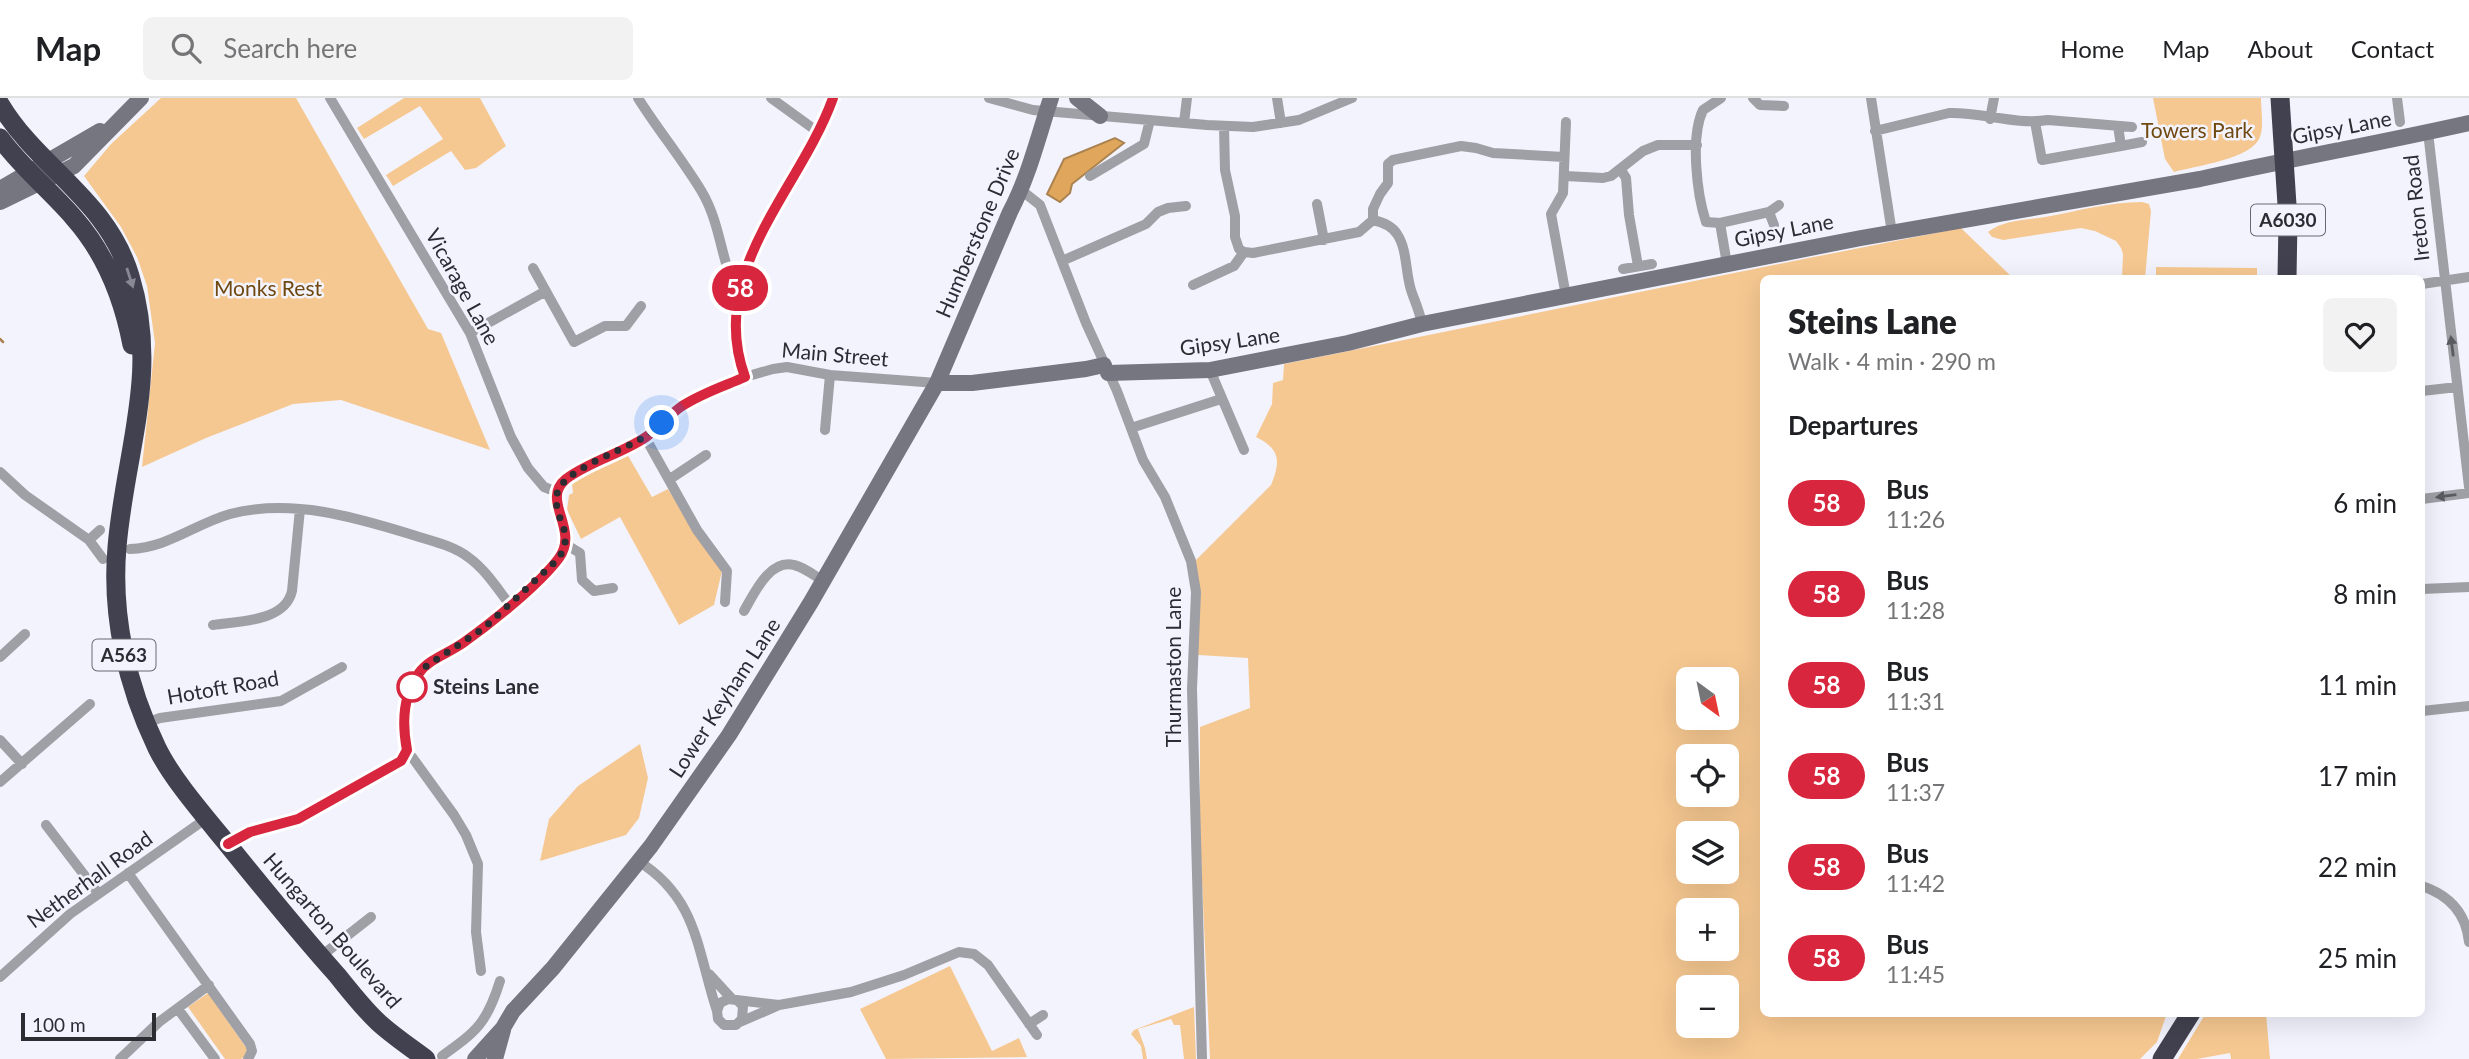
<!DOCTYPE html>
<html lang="en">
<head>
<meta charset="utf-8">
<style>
  :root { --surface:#fff; --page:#f2f2f2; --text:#202124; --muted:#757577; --line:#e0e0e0 }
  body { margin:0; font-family:Lato,sans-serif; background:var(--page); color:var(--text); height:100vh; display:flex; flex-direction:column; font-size:26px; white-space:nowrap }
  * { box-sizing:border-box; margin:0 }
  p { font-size:23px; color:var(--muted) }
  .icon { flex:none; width:38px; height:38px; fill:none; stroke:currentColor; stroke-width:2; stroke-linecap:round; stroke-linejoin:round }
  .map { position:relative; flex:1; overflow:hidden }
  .sheet { position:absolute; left:1760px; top:177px; width:665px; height:742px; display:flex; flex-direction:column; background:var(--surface); border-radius:10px; box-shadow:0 7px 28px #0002 }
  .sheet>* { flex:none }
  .badge { padding:0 14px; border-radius:23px; font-size:24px; line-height:46px }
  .needle { width:46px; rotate:147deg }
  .fabs { position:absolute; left:1676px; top:569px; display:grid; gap:14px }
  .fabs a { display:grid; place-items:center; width:63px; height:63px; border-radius:10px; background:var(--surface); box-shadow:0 7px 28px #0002; font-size:35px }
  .scale { position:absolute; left:21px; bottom:18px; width:135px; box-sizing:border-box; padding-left:7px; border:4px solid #2c2c33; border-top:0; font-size:19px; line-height:24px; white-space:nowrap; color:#2c2c33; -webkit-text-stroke:5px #f3f3fe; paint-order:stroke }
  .you { position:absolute; width:35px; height:35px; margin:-18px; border:5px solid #fff; border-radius:50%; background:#1a73e8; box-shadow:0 0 0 10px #1a73e833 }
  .map>.badge { position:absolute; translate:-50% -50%; box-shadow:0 0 0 4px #fff }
  h2 { padding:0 28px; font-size:26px; line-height:63px }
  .round { display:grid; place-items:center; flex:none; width:74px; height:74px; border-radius:10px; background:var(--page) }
  .head { display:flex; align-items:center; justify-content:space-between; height:119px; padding:0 28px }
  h1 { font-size:33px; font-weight:800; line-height:52px }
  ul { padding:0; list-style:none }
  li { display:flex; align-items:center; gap:21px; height:91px; padding:0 28px }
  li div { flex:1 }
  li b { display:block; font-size:26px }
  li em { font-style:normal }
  li .badge { min-width:77px; font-weight:700; text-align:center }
  header { display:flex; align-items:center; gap:42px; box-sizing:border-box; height:98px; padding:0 35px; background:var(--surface); border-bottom:2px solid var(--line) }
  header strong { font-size:33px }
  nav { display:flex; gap:38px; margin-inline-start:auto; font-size:24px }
  .search { width:490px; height:63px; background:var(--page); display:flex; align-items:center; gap:18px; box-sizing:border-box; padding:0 24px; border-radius:10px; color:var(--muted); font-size:26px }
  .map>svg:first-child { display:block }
  .green { fill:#f6c891; fill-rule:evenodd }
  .water { fill:#e0a75c; stroke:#aa8250; stroke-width:2 }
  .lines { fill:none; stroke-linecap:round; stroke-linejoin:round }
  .stream { stroke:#aa8250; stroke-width:2.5 }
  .street { stroke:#9f9fa6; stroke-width:10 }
  .secondary { stroke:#767680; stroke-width:16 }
  .highway { stroke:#42414f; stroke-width:19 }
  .oneway { fill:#898895 }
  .oneway2 { fill:#5a5a61 }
  .line-casing { stroke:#fff; stroke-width:16 }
  .line { stroke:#d7263d; stroke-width:10 }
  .walk { stroke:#2c2c33; stroke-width:7; stroke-dasharray:0 12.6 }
  .stop-dot { fill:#fff; stroke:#d7263d; stroke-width:3.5 }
  .labels { text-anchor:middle; stroke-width:5; stroke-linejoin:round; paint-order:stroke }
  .shield { fill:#f3f3fe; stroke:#686870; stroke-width:2 }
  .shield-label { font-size:19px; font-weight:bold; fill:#2c2c33 }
  .street-label { font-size:21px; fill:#2c2c33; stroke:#f3f3fe }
  .park-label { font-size:21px; fill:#704910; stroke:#f3f3fe }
  .stop-label { font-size:21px; font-weight:bold; fill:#2c2c33; stroke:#f3f3fe; text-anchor:start }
</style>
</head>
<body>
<header>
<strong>Map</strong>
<div class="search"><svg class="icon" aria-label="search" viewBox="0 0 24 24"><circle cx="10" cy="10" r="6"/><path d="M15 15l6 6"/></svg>Search here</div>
<nav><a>Home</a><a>Map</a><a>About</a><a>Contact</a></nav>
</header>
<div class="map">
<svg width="2469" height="961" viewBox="0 0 2469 961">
  <rect width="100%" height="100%" fill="#f3f3fe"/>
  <path class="green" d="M 161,0 L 296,0 L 428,231 L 441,235 L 490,352 L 341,302 L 293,306 L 206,340 L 142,369 L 155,245 L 147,188 L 137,159 L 121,129 L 84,78 L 111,46 Z
    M 404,0 L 480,0 L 506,48 L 476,70 L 465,72 L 451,53 L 393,88 L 386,77 L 443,41 L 420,8 L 364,41 L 357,30 Z
    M 2153,0 L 2261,0 C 2261,12 2264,28 2260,39 C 2252,61 2195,68 2174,74 L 2165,61 Z
    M 2142,104 L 2149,106 L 2151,113 L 2145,180 L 2122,180 L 2123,156 L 2121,150 L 2116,143 L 2095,133 L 2081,130 L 2003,142 L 1992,139 L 1988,134 C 2003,122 2027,122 2045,119 C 2078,113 2109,104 2142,104 Z
    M 1961,130 L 2013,180 L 1764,180 L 1764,915 L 2167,915 L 2157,944 L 2140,961 L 1210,961 L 1200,738 L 1200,629 L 1250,610 L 1248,560 L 1198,557 L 1196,462 L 1271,387 C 1281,363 1280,351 1256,339 L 1272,306 L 1273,285 L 1283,282 L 1284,266 C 1510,221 1735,174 1961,130 ZM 1689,581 L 1727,581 L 1727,620 L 1689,620 ZM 1689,658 L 1727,658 L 1727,696 L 1689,696 ZM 1689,735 L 1727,735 L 1727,774 L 1689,774 ZM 1689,812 L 1727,812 L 1727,850 L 1689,850 ZM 1689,889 L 1727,889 L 1727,928 L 1689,928 Z
    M 2156,169 L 2257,170 L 2257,180 L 2156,180 Z
    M 627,356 L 652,399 L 668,391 L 722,473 L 714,507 L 679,527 L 620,419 L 581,441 L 567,412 L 569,397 L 573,395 L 572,386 L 581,377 Z
    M 640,646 L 648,680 L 639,720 L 626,737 L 540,763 L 549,721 L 578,688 Z
    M 950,868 L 992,953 L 1019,940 L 1027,959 L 886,961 L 860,911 Z
    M 208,895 L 250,955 L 241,961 L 225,961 L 188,909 Z
    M 1194,909 L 1196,961 L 1184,961 L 1180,927 L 1174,927 L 1171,921 L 1138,931 L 1145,950 L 1147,961 L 1143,961 L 1141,948 L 1131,936 L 1134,932 Z
    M 2206,915 L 2266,915 L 2270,961 L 2231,961 L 2230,955 L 2197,961 L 2178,961 Z"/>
  <path class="water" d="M 1115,40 L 1124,45 L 1072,86 L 1070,95 L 1060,104 L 1047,96 L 1064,61 Z"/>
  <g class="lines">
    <path class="stream" d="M 0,241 L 3,244"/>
    <path class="street" d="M 330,0 L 470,235 L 511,339 L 528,370 L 544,389 L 557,394
      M 638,0 C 658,32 683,62 702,94 C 719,123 721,157 733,187 L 740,189
      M 771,0 L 818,34
      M 989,0 L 1033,12 L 1207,27 L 1253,29 L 1299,22 L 1352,0
      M 1277,0 L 1281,25
      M 1721,0 L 1703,12 C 1690,39 1697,97 1706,124 L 1720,125 L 1727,166
      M 1753,0 L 1760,7 L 1784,8
      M 1871,0 L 1892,135
      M 2397,0 L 2400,24
      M 1990,21 L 1994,0
      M 2035,24 L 2042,62 L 2121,48 L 2118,28
      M 1184,25 L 1187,0
      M 1875,33 L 1949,15 C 1982,14 2014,27 2048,22 L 2132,29
      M 2428,34 L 2469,389
      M 2121,48 L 2142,44
      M 1621,72 L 1626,80 L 1629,117 L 1638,168
      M 1090,78 L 1144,46 L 1150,22
      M 1565,78 L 1603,80 L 1611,78 L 1643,53 L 1658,47 L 1697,47
      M 1021,92 L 1040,107 L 1086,225 L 1117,293 L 1143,362 L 1165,399 L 1191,463 L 1196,494 L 1192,591 L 1202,961
      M 1317,106 L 1324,142
      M 1769,114 L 1774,127
      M 1373,122 L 1373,111 L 1380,96 L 1388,85 L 1388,66 L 1393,62 L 1461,48 L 1476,50 L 1493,55 L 1564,59
      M 1720,125 L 1769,114 L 1779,107
      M 1244,154 L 1253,155 L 1359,134 L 1373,122 C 1382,124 1392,128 1397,136 C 1408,152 1405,177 1412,195 C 1416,206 1420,215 1422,226
      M 1062,163 L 1146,126 L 1158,114 L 1168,110 L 1186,108
      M 533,170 L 574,244 L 605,228 L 626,228 L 641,208
      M 1623,171 L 1652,166
      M 2422,186 L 2469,179
      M 1193,187 L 1234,168 L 1244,154 L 1239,151 L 1235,139 L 1235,118 L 1225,72 L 1224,28
      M 1566,198 L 1551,116 L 1563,95 L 1566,24
      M 470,235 L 546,193
      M 1210,272 L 1244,352
      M 745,279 C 706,174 801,92 833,0
      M 2422,293 L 2457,289
      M 1131,330 L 1221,301
      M 825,332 L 830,277
      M 645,339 L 697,432 L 727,473 L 725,504
      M 0,374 L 25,397 L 89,442 L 103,461
      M 670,381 L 706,357
      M 2422,401 L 2469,395
      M 89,442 L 100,432
      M 565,446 L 580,455 L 582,482 L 594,493 L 613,490
      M 130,451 C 167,450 195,426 230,416 C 291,400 355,419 413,437 C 431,443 452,447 468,459 C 485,471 497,490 510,507
      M 2422,491 L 2469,489
      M 744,513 C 754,496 769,461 794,467 C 804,469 815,478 823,483
      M 213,527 C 239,523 285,524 292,493 L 300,411
      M 0,559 L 25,536
      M 2422,613 L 2469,608
      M 146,625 L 160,620 L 281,603 L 342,569
      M 0,642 L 22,666
      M 406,657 C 408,648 404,640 404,631 C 403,617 406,603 412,590 C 423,561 457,550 480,533 C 501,517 544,481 559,460 C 579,431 540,405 566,381 L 645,339 L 681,309 L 700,298 L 745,279 L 773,271 L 787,269 L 830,277 L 937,285
      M 406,657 L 412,659 L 454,717 L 466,737 L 478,766 L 476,834 L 481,873
      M 0,684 L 90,606
      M 46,727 L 98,795
      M 228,746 L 250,734 L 298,721 L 395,668 L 406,657
      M 638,763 C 698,800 697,853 717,913
      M 128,775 L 250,946 L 252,953 L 248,961
      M 2422,788 C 2449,797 2466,815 2469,844
      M 320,859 L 371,819
      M 709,876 L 732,901
      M 0,879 L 70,816 L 207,720
      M 737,902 L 743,908 L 742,921 L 736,927 L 724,927 L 718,921 L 717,913 L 720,905 L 728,901 L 779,907 L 851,894 L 904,877 L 959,854 L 974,856 L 988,867 L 1037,937
      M 178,911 L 215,961
      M 740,924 L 777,908
      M 1029,926 L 1043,917
      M 442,958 C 477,933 487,925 500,883
      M 120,961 L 159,924 L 209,887"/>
    <path class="secondary" d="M 1077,0 L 1100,18
      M 0,91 L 100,33
      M 0,104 L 74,68 L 141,0
      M 1108,275 L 1210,272 L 1348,245 L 1422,226 L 1861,140 L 2200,81 C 2290,61 2380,45 2469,25
      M 937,285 L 972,285 L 1086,271 L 1104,267
      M 475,961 L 503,930 L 513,913 L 553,870 L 651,748 L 729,637 L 811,504 L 937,285 L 1010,114 C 1029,78 1038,39 1051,0
      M 495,961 L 503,932"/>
    <path class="highway" d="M 2280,0 L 2288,122 L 2287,180
      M 0,6 C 38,70 107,101 130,178 C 160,276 125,353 117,449 C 111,518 127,588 157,650 C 173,683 209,723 233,753 C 267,795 301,837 337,877 C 350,893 363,910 378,924 C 392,937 410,949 426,961
      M 0,40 C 22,70 50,92 74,120 C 106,156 123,200 132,247
      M 2162,961 L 2191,915"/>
  </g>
  <defs><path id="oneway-solid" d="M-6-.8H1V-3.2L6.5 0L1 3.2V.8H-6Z" transform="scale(1.75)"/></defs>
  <use class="oneway" href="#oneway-solid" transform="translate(130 180) rotate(72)"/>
  <g class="oneway2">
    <use href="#oneway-solid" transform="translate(2452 248) rotate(-97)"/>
    <use href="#oneway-solid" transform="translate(2446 398) rotate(173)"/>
  </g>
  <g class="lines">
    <defs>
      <path id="line" d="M 228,746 L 250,734 L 298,721 L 401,663 L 407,652 C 402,626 403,597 419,575 C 429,561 449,555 463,545 C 490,526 539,487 559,460 C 580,431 540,402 566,381 C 590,363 621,356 646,339 C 659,330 669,317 682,308 C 702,295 724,288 745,279 C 706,173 800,92 833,0"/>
    </defs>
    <use href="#line" class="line-casing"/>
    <use href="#line" class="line"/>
    <path class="walk" d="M 412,589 L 425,569 L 484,530 L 557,462 C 578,434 552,422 557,396 C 561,373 621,353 641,341 C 649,337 656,330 662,325"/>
  </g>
  <circle class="stop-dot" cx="412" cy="589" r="14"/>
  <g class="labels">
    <g class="shield">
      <rect x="2251" y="106.5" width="74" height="31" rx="5"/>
      <rect x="92.5" y="541.5" width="63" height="31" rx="5"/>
    </g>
    <g class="shield-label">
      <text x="2288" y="129">A6030</text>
      <text x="124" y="564">A563</text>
    </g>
    <g class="street-label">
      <text transform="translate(2342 30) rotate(-11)" y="7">Gipsy Lane</text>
      <text transform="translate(2417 110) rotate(-96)" y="7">Ireton Road</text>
      <text transform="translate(1784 133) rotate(-11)" y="7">Gipsy Lane</text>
      <text transform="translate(978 135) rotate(-67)" y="7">Humberstone Drive</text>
      <text transform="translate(462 189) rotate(61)" y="7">Vicarage Lane</text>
      <text transform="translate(1230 244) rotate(-8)" y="7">Gipsy Lane</text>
      <text transform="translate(835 257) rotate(5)" y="7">Main Street</text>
      <text transform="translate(1174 569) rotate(-90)" y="7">Thurmaston Lane</text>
      <text transform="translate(223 590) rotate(-10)" y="7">Hotoft Road</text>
      <text transform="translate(725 600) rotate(-57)" y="7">Lower Keyham Lane</text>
      <text transform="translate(90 782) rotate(-36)" y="7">Netherhall Road</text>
      <text transform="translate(332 833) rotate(49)" y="7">Hungarton Boulevard</text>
    </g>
    <g class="park-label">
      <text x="2197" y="40">Towers Park</text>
      <text x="268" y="198">Monks Rest</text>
    </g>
    <g class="stop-label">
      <text x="433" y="596">Steins Lane</text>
    </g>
  </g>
</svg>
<div class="fabs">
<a><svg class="needle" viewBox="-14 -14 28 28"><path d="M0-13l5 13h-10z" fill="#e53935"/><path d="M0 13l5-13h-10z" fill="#757577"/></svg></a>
<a><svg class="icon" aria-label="locate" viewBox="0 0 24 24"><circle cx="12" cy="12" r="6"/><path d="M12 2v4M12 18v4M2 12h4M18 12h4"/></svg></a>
<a><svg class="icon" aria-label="layers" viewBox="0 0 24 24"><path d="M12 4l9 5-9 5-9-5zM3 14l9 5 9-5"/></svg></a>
<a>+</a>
<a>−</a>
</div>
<div class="scale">100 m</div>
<div class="you" style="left:662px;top:325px"></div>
<b class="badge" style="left:740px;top:190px;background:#d7263d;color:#fff">58</b>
<section class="sheet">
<div class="head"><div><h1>Steins Lane</h1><p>Walk · 4 min · 290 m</p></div><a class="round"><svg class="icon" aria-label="heart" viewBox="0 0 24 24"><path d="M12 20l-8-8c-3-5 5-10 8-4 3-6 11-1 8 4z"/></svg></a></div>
<h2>Departures</h2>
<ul>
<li><span class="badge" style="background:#d7263d;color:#fff">58</span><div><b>Bus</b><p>11:26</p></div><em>6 min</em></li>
<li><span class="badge" style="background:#d7263d;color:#fff">58</span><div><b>Bus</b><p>11:28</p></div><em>8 min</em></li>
<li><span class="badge" style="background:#d7263d;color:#fff">58</span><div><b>Bus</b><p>11:31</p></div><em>11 min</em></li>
<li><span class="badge" style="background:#d7263d;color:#fff">58</span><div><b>Bus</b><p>11:37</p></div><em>17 min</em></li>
<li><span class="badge" style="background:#d7263d;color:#fff">58</span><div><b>Bus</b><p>11:42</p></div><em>22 min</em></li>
<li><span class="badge" style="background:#d7263d;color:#fff">58</span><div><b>Bus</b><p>11:45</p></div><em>25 min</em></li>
</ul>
</section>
</div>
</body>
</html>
